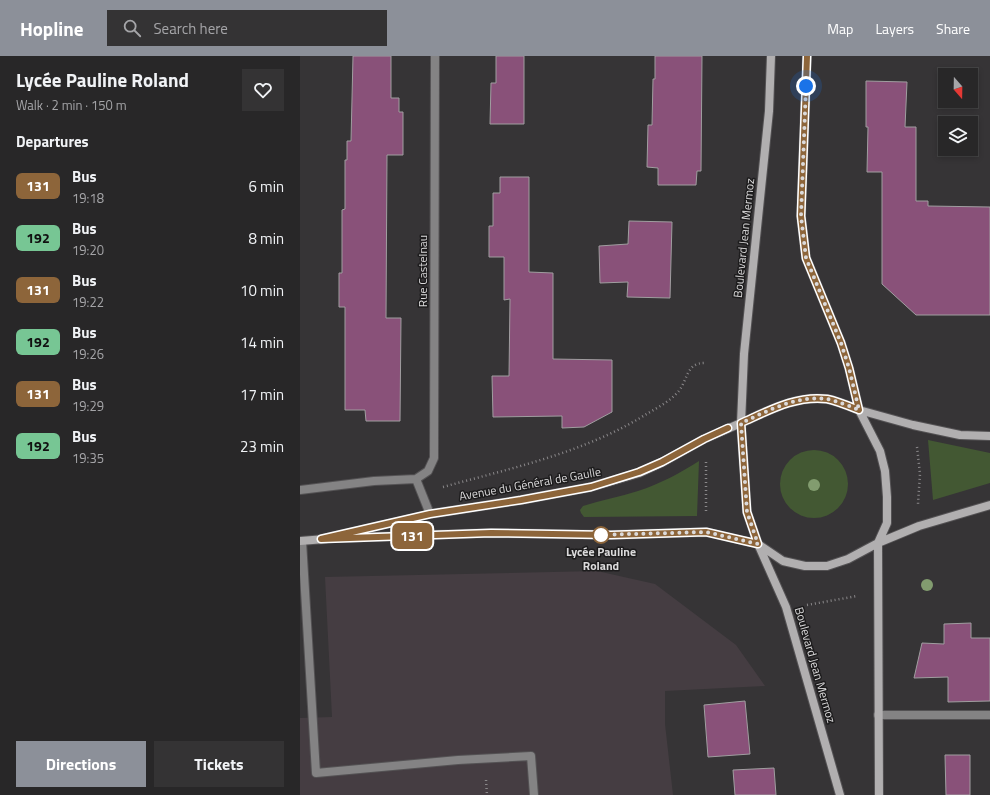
<!DOCTYPE html>
<html lang="en">
<head>
<meta charset="utf-8">
<style>
  :root { --surface:#282728; --page:#343334; --text:#f1f3f6; --muted:#a5a5a8; --line:#444445; --accent:#8c9099 }
  body { margin:0; font-family:"Titillium Web",sans-serif; background:var(--page); color:var(--text); height:100vh; display:flex; flex-direction:column; font-size:15px; white-space:nowrap }
  * { box-sizing:border-box; margin:0 }
  p { font-size:13px; color:var(--muted) }
  .icon { flex:none; width:22px; height:22px; fill:none; stroke:currentColor; stroke-width:2; stroke-linecap:round; stroke-linejoin:round }
  .map { position:relative; flex:1; overflow:hidden }
  .panel { display:flex; flex-direction:column; background:var(--surface); width:300px }
  .panel>* { flex:none }
  .badge { padding:0 8px; border-radius:6px; font-size:14px; line-height:26px }
  .needle { width:26px; rotate:160deg }
  .buttons { position:absolute; left:638px; top:12px; display:grid; gap:8px }
  .buttons a { display:grid; place-items:center; width:40px; height:40px; border-radius:0px; background:var(--surface); box-shadow:0 2px 6px #0003,0 0 0 1px var(--line); font-size:20px }
  .you { position:absolute; width:20px; height:20px; margin:-10px; border:3px solid #fff; border-radius:50%; background:#1a73e8; box-shadow:0 0 0 6px #1a73e833 }
  .map>.badge { position:absolute; translate:-50% -50%; box-shadow:0 0 0 2px #fff }
  h2 { padding:0 16px; font-size:15px; line-height:36px }
  .round { display:grid; place-items:center; flex:none; width:42px; height:42px; border-radius:0px; background:var(--page) }
  .headline { display:flex; align-items:center; justify-content:space-between; height:68px; padding:0 16px }
  h1 { font-size:19px; font-weight:700; line-height:30px }
  .action { display:flex; gap:8px; margin-top:auto; padding:8px 16px }
  .action a { flex:1; height:46px; border-radius:0px; background:var(--accent); color:#fff; font-size:16px; font-weight:700; line-height:46px; text-align:center }
  .action a+a { background:var(--page); color:var(--text) }
  ul { padding:0; list-style:none }
  li { display:flex; align-items:center; gap:12px; height:52px; padding:0 16px }
  li div { flex:1 }
  li b { display:block; font-size:15px }
  li em { font-style:normal }
  li .badge { min-width:44px; font-weight:700; text-align:center }
  header { display:flex; align-items:center; gap:24px; box-sizing:border-box; height:56px; padding:0 20px; background:var(--accent); color:#fff }
  header strong { font-size:19px }
  nav { display:flex; gap:22px; margin-inline-start:auto; font-size:14px }
  .search { width:280px; height:36px; background:var(--page); display:flex; align-items:center; gap:10px; box-sizing:border-box; padding:0 14px; border-radius:0px; color:var(--muted); font-size:15px }
  main { display:flex; flex:1; min-height:0 }
  .map>svg:first-child { display:block }
  .built { fill:#453d42 }
  .green { fill:#435833 }
  .building { fill:#895179; stroke:#a09ea0 }
  .lines { fill:none; stroke-linecap:round; stroke-linejoin:round }
  .service-casing { stroke:#545254; stroke-width:10 }
  .minor-casing { stroke:#545254; stroke-width:10 }
  .secondary-casing { stroke:#545254; stroke-width:10 }
  .path { stroke:#8a888a; stroke-width:2.5; stroke-dasharray:1 3; stroke-linecap:butt }
  .service { stroke:#848384; stroke-width:8 }
  .minor { stroke:#848384; stroke-width:8 }
  .secondary { stroke:#b1afb0; stroke-width:8 }
  .tree { fill:#829c6f }
  .line-casing { stroke:#fff; stroke-width:9 }
  .line { stroke:#8d653a; stroke-width:6 }
  .walk { stroke:#dbdadb; stroke-width:4; stroke-dasharray:0 7.2 }
  .stop-dot { fill:#fff; stroke:#8d653a; stroke-width:2 }
  .labels { text-anchor:middle; stroke-width:3; stroke-linejoin:round; paint-order:stroke }
  .street-label { font-size:12px; fill:#dbdadb; stroke:#1d1c1d }
  .stop-label { font-size:12px; font-weight:bold; fill:#dbdadb; stroke:#1d1c1d }
</style>
</head>
<body>
<header>
<strong>Hopline</strong>
<div class="search"><svg class="icon" aria-label="search" viewBox="0 0 24 24"><circle cx="10" cy="10" r="6"/><path d="M15 15l6 6"/></svg>Search here</div>
<nav><a>Map</a><a>Layers</a><a>Share</a></nav>
</header>
<main>
<section class="panel">
<div class="headline"><div><h1>Lycée Pauline Roland</h1><p>Walk · 2 min · 150 m</p></div><a class="round"><svg class="icon" aria-label="heart" viewBox="0 0 24 24"><path d="M12 20l-8-8c-3-5 5-10 8-4 3-6 11-1 8 4z"/></svg></a></div>
<h2>Departures</h2>
<ul>
<li><span class="badge" style="background:#8d653a;color:#fff">131</span><div><b>Bus</b><p>19:18</p></div><em>6 min</em></li>
<li><span class="badge" style="background:#77c694;color:#111">192</span><div><b>Bus</b><p>19:20</p></div><em>8 min</em></li>
<li><span class="badge" style="background:#8d653a;color:#fff">131</span><div><b>Bus</b><p>19:22</p></div><em>10 min</em></li>
<li><span class="badge" style="background:#77c694;color:#111">192</span><div><b>Bus</b><p>19:26</p></div><em>14 min</em></li>
<li><span class="badge" style="background:#8d653a;color:#fff">131</span><div><b>Bus</b><p>19:29</p></div><em>17 min</em></li>
<li><span class="badge" style="background:#77c694;color:#111">192</span><div><b>Bus</b><p>19:35</p></div><em>23 min</em></li>
</ul>
<div class="action"><a>Directions</a><a>Tickets</a></div>
</section>
<div class="map">
<svg width="690" height="739" viewBox="0 0 690 739">
  <rect width="100%" height="100%" fill="#363436"/>
  <path class="built" d="M 297,515 L 355,528 L 436,589 L 465,630 L 365,635 L 365,668 L 373,739 L 0,739 L 0,662 L 32,661 L 25,521 Z"/>
  <path class="green" d="M 628,384 L 690,397 L 690,427 L 633,444 Z
    M480 428a34 34 0 1 1 68 0a34 34 0 1 1-68 0Z
    M 399,405 L 397,460 L 284,461 L 281,457 L 280,454 L 283,450 C 301,444 320,441 338,435 C 360,428 380,417 399,405 Z"/>
  <path class="building" d="M 53,0 L 91,0 L 91,42 L 99,42 L 99,56 L 103,56 L 103,99 L 87,99 L 86,262 L 101,262 L 100,365 L 66,365 L 65,354 L 45,354 L 45,251 L 39,251 L 39,217 L 42,217 L 42,154 L 45,153 L 45,104 L 47,104 L 47,85 L 51,85 Z
    M 196,0 L 224,0 L 224,68 L 190,68 L 191,27 L 196,27 Z
    M 355,0 L 402,0 L 401,115 L 397,115 L 396,129 L 358,129 L 358,112 L 347,111 L 348,69 L 352,69 L 353,23 L 355,23 Z
    M 566,25 L 607,26 L 605,71 L 616,71 L 616,145 L 628,145 L 628,150 L 690,151 L 690,259 L 616,259 L 582,228 L 582,116 L 567,116 L 568,71 L 566,71 Z
    M 200,121 L 229,121 L 229,216 L 253,217 L 253,303 L 312,304 L 312,356 L 284,371 L 262,372 L 262,360 L 193,361 L 192,320 L 209,320 L 210,243 L 204,244 L 204,201 L 189,201 L 189,170 L 193,170 L 193,137 L 200,137 Z
    M 329,165 L 372,166 L 370,242 L 327,241 L 328,226 L 300,227 L 299,190 L 328,188 Z
    M 671,567 L 671,582 L 690,582 L 690,645 L 648,646 L 648,621 L 614,622 L 622,587 L 644,588 L 644,568 Z
    M 445,645 L 450,698 L 408,701 L 404,649 Z
    M 645,699 L 670,699 L 670,739 L 646,739 Z
    M 474,712 L 476,739 L 435,739 L 433,714 Z"/>
  <g class="lines">
    <defs>
      <path id="service" d="M 2,485 L 16,717 L 158,704 L 231,700 L 234,739
        M 578,659 L 690,659"/>
      <path id="minor" d="M 116,423 L 128,415 L 134,402 L 135,0
        M 0,434 L 74,425 L 116,423 L 130,458"/>
      <path id="secondary" d="M 507,0 L 501,160 L 506,202 L 541,287 L 549,312 L 559,354 L 613,369 L 660,379 L 690,380
        M 40,482 L 191,477 L 311,479 L 406,476 L 458,488 L 486,551 L 540,739
        M 21,483 L 130,458 L 221,444 L 291,431 L 339,417 L 363,406 L 404,383 L 441,367 L 444,298 L 469,55 L 471,0
        M 0,485 L 25,483
        M 579,739 L 578,487 L 587,467 L 587,441 L 585,415 L 580,395 L 559,354 C 549,350 537,345 527,343 C 496,339 468,355 441,367 L 447,456 L 458,488 L 483,505 L 505,510 L 527,510 L 548,503 L 578,487 L 619,470 L 690,449"/>
    </defs>
    <use href="#service" class="service-casing"/>
    <use href="#minor" class="minor-casing"/>
    <use href="#secondary" class="secondary-casing"/>
    <path class="path" d="M 617,391 L 620,418 L 618,448
      M 143,431 C 212,412 283,397 345,359 C 355,353 367,347 375,339 C 389,327 384,306 406,307
      M 406,455 L 406,406
      M 507,549 L 557,540
      M 186,724 L 187,739"/>
    <use href="#service" class="service"/>
    <use href="#minor" class="minor"/>
    <use href="#secondary" class="secondary"/>
  </g>
  <g class="tree">
    <circle cx="514" cy="429" r="6"/>
    <circle cx="627" cy="529" r="6"/>
  </g>
  <g class="lines">
    <defs>
      <path id="line" d="M 428,372 L 404,383 L 362,406 L 339,416 L 291,431 L 221,444 L 130,458 L 21,483 L 191,477 L 311,479 L 406,476 L 458,488 L 447,456 L 441,367 C 468,355 496,339 527,343 C 537,345 549,350 559,354 L 549,312 L 541,287 L 506,202 L 501,160 L 507,0"/>
    </defs>
    <use href="#line" class="line-casing"/>
    <use href="#line" class="line"/>
    <path class="walk" d="M 301,479 L 297,479 L 406,476 L 458,488 L 447,456 L 441,367 C 468,355 496,339 527,343 C 537,345 549,350 559,354 L 549,312 L 541,287 L 506,202 L 501,160 L 506,30"/>
  </g>
  <circle class="stop-dot" cx="301" cy="479" r="8"/>
  <g class="labels">
    <g class="street-label">
      <text transform="translate(444 182) rotate(-84)" y="4">Boulevard Jean Mermoz</text>
      <text transform="translate(123 215) rotate(-90)" y="4">Rue Castelnau</text>
      <text transform="translate(230 428) rotate(-10)" y="4">Avenue du Général de Gaulle</text>
      <text transform="translate(515 609) rotate(74)" y="4">Boulevard Jean Mermoz</text>
    </g>
    <g class="stop-label">
      <text x="301" y="500">Lycée Pauline<tspan x="301" dy="14">Roland</tspan></text>
    </g>
  </g>
</svg>
<div class="buttons">
<a><svg class="needle" viewBox="-14 -14 28 28"><path d="M0-13l5 13h-10z" fill="#e53935"/><path d="M0 13l5-13h-10z" fill="#a5a5a8"/></svg></a>
<a><svg class="icon" aria-label="layers" viewBox="0 0 24 24"><path d="M12 4l9 5-9 5-9-5zM3 14l9 5 9-5"/></svg></a>
</div>
<div class="you" style="left:506px;top:30px"></div>
<b class="badge" style="left:112px;top:480px;background:#8d653a;color:#fff">131</b>
</div>
</main>
</body>
</html>
